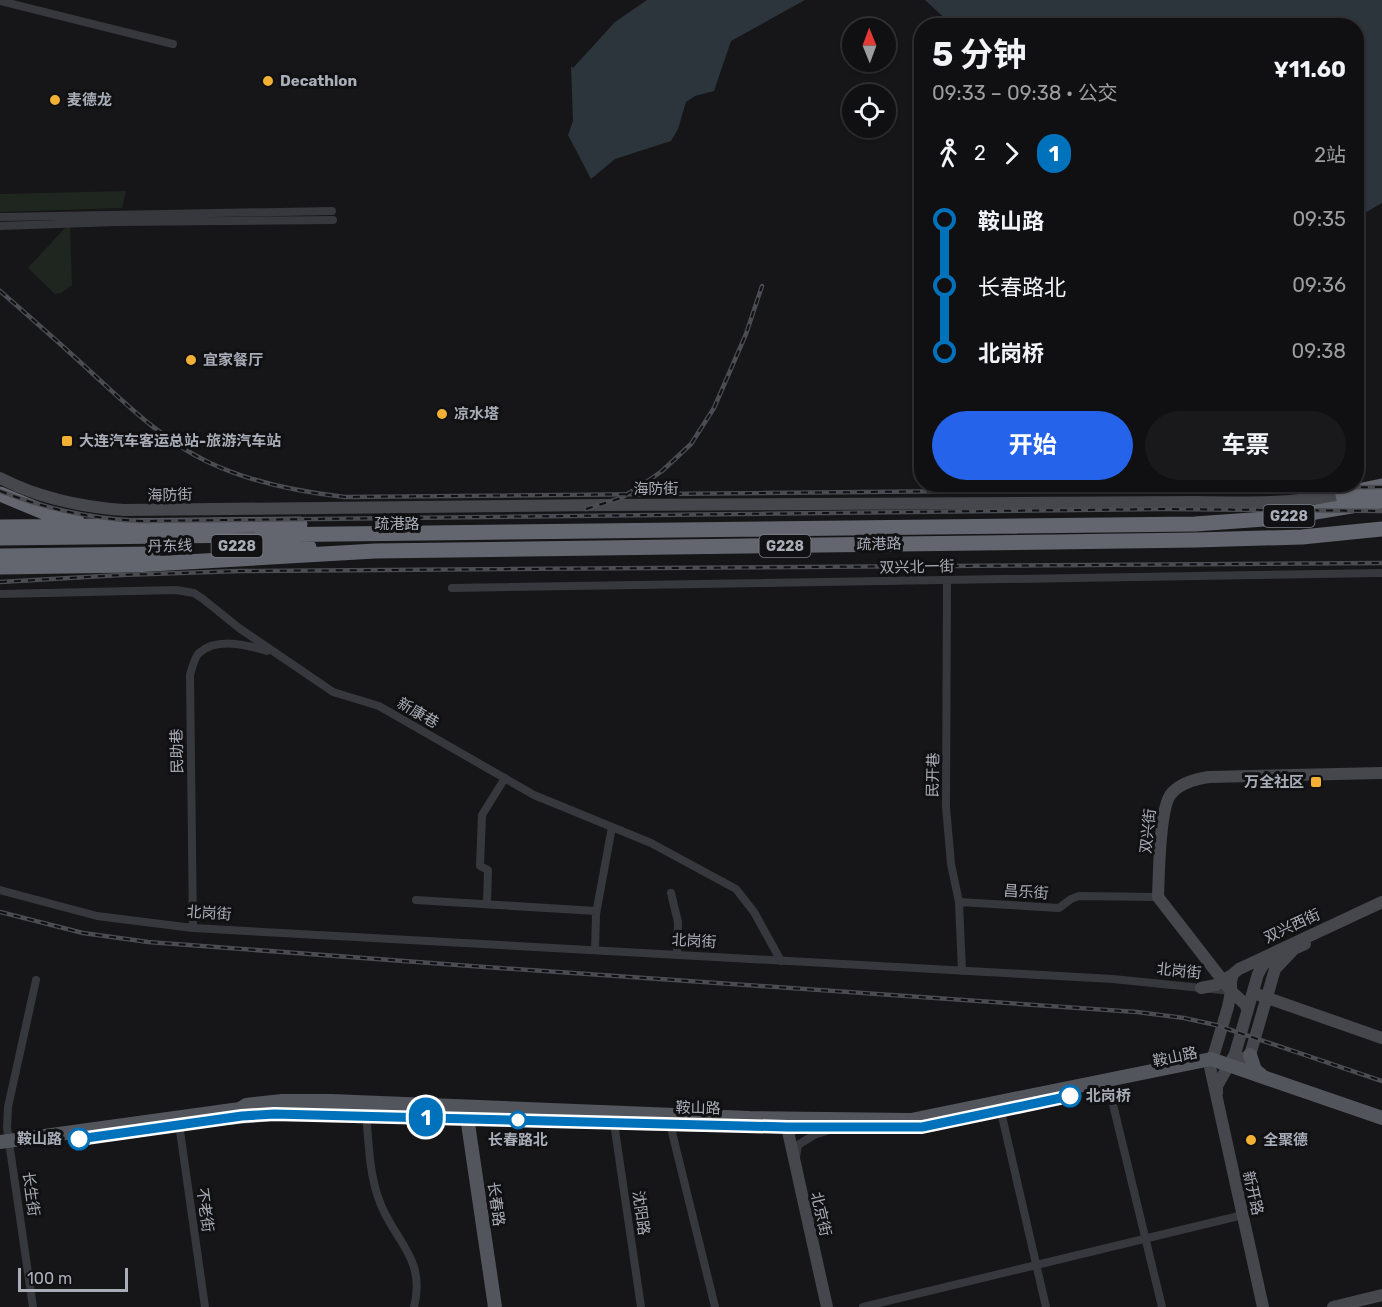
<!DOCTYPE html>
<html lang="zh">
<head>
<meta charset="utf-8">
<style>
  :root { --surface:#101012; --page:#19191b; --text:#f1f3f6; --muted:#9c9d9f; --line:#303032; --accent:#2563eb }
  body { margin:0; font-family:Rubik,"Noto Sans SC",sans-serif; background:var(--page); color:var(--text); height:100vh; display:flex; flex-direction:column; font-size:22px; white-space:nowrap }
  * { box-sizing:border-box; margin:0 }
  p { font-size:20px; color:var(--muted) }
  .icon { flex:none; width:33px; height:33px; fill:none; stroke:currentColor; stroke-width:2; stroke-linecap:round; stroke-linejoin:round }
  .map { position:relative; flex:1; overflow:hidden }
  .drawer { position:absolute; left:914px; top:18px; width:450px; height:474px; display:flex; flex-direction:column; background:var(--surface); border-radius:24px; box-shadow:0 2px 4px #0004,0 0 0 2px var(--line) }
  .drawer>* { flex:none }
  .badge { padding:0 12px; border-radius:20px; font-size:21px; line-height:39px }
  .needle { width:39px; rotate:359deg }
  .tools { position:absolute; left:842px; top:18px; display:grid; gap:12px }
  .tools a { display:grid; place-items:center; width:54px; height:54px; border-radius:50%; background:var(--surface); box-shadow:0 2px 4px #0004,0 0 0 2px var(--line); font-size:30px }
  .scale { position:absolute; left:18px; bottom:15px; width:110px; box-sizing:border-box; padding-left:6px; border:3px solid #a8adb8; border-top:0; font-size:16px; line-height:21px; white-space:nowrap; color:#a8adb8; -webkit-text-stroke:4px #111113; paint-order:stroke }
  .map>.badge { position:absolute; translate:-50% -50%; box-shadow:0 0 0 3px #fff }
  .legs { display:flex; align-items:center; gap:9px; height:66px; padding:0 18px; font-size:20px }
  .legs p { margin-inline-start:auto }
  .headline { display:flex; align-items:center; justify-content:space-between; height:102px; padding:0 18px }
  h1 { font-size:33px; font-weight:700; line-height:45px }
  .primary-button { display:flex; gap:12px; margin-top:auto; padding:12px 18px }
  .primary-button a { flex:1; height:69px; border-radius:36px; background:var(--accent); color:#fff; font-size:24px; font-weight:700; line-height:69px; text-align:center }
  .primary-button a+a { background:var(--page); color:var(--text) }
  ul { padding:0 18px; list-style:none }
  li { display:flex; align-items:center; gap:21px; height:66px; font-size:22px }
  li i { display:grid; place-items:center; width:9px; height:100%; margin:0 8px; background:currentColor }
  li i::after { content:''; width:15px; height:15px; margin:-8px; border:4px solid; border-radius:50%; background:var(--surface) }
  li p { margin-inline-start:auto }
  li:first-child i { background:linear-gradient(#0000 50%,currentColor 0) }
  li:last-child i { background:linear-gradient(currentColor 50%,#0000 0) }
  .map>svg:first-child { display:block }
  .green { fill:#1e261f }
  .water { fill:#2c353c }
  .lines { fill:none; stroke-linecap:round; stroke-linejoin:round }
  .street { stroke:#37383d; stroke-width:8 }
  .secondary { stroke:#45474d; stroke-width:12 }
  .primary { stroke:#53555c; stroke-width:14 }
  .highway { stroke:#63666e; stroke-width:15 }
  .tram { stroke:#4a4c52; stroke-width:1.5 }
  .rail-casing { stroke:#4a4c52; stroke-width:4.5 }
  .rail { stroke:#111113; stroke-width:2; stroke-dasharray:7; stroke-linecap:butt }
  .line-1-casing { stroke:#fff; stroke-width:14 }
  .line-1 { stroke:#0072bc; stroke-width:9 }
  .poi-dot { fill:#f2b134; stroke:#111113; stroke-width:2 }
  .stop-1-dot { fill:#fff; stroke:#0072bc; stroke-width:3 }
  .labels { text-anchor:middle; stroke-width:6; stroke-linejoin:round; paint-order:stroke }
  .shield { fill:#111113; stroke:#7b7e86; stroke-width:1.5 }
  .shield-label { font-size:14px; font-weight:bold; fill:#a8adb8 }
  .poi-label { font-size:15px; font-weight:bold; fill:#a8adb8; stroke:#111113; text-anchor:start }
  .street-label { font-size:15px; fill:#a8adb8; stroke:#111113 }
  .stop-label { font-size:15px; font-weight:bold; fill:#a8adb8; stroke:#111113; text-anchor:start }
</style>
</head>
<body>
<div class="map">
<svg width="1382" height="1307" viewBox="0 0 1382 1307">
  <rect width="100%" height="100%" fill="#161618"/>
  <path class="green" d="M 126,191 L 122,208 L 0,212 L 0,194 Z
    M 66,227 L 70,227 L 72,285 L 61,293 L 55,294 L 28,268 Z"/>
  <path class="water" d="M 647,0 L 805,0 L 731,41 L 714,91 L 695,96 L 686,102 L 678,129 L 671,141 L 615,159 L 591,179 L 568,135 L 573,121 L 571,66 L 573,68 L 615,22 Z
    M 925,0 L 1382,0 L 1382,203 L 1356,218 L 1356,26 L 952,25 Z"/>
  <g class="lines">
    <path class="street" d="M 0,1 L 173,44
      M 0,217 L 332,211
      M 0,226 L 117,222 L 333,220
      M 947,580 L 946,807 L 951,864 L 959,902 L 962,971
      M 452,588 L 1382,573
      M 0,594 L 176,590 L 194,593 L 203,599 L 239,628 L 333,692 L 379,706 L 534,795 L 651,843 L 736,889 L 754,912 L 781,961
      M 0,890 L 97,916 L 193,928 L 1113,979 L 1231,991
      M 671,893 L 678,922 L 677,955
      M 416,900 L 596,911
      M 959,902 L 1059,908 L 1071,899 L 1079,896 L 1158,897
      M 487,903 L 488,870 L 480,866 L 482,815 L 505,778
      M 193,928 L 190,675 C 192,669 194,658 199,653 C 217,637 247,645 267,651
      M 595,950 L 596,914 L 612,827
      M 1109,1088 L 1162,1307
      M 999,1103 L 1046,1307
      M 366,1115 C 369,1143 369,1171 378,1197 C 391,1239 427,1256 414,1307
      M 178,1117 L 205,1307
      M 614,1123 L 641,1307
      M 670,1124 L 715,1307
      M 796,1158 L 798,1145 L 814,1135 L 839,1127
      M 33,1307 L 7,1128 L 8,1107 L 36,980
      M 863,1307 L 1243,1215"/>
    <path class="secondary" d="M 0,478 C 37,497 82,507 124,510 L 604,505 L 1194,502 C 1247,503 1292,504 1343,494
      M 1201,988 L 1216,985 L 1230,976
      M 1259,995 L 1382,1038
      M 1247,1010 L 1246,1005 L 1231,991 L 1158,897 C 1159,877 1159,809 1171,794 C 1180,783 1195,779 1209,777 L 1382,773
      M 1230,1065 L 1250,1055 L 1275,969 L 1294,949 L 1305,944
      M 1217,1093 L 1217,1086 L 1235,1054 L 1258,974 L 1263,965 L 1274,957
      M 787,1127 L 827,1307
      M 1263,1307 L 1210,1067 L 1228,1007 L 1231,991 L 1231,981 L 1233,974 L 1239,969 L 1382,902
      M 1333,1307 L 1382,1295"/>
    <path class="primary" d="M 1250,1055 L 1255,1070 L 1261,1075
      M 466,1110 L 495,1307
      M 228,1118 L 274,1114 L 366,1115 L 703,1125
      M 0,1142 L 240,1109 L 246,1105 L 282,1101 L 331,1101 L 749,1118 L 911,1120 L 1211,1059 L 1382,1118"/>
    <path class="highway" d="M 0,494 L 51,515 L 77,521
      M 1362,499 L 1344,499 L 1343,494 L 1382,486
      M 0,527 L 300,524
      M 0,538 L 1195,524 L 1280,518 L 1382,501
      M 252,545 L 309,547
      M 0,556 L 153,554
      M 0,567 L 134,565 L 375,551 L 1196,540 L 1302,537 L 1382,529"/>
    <path class="tram" d="M 1351,1307 L 1382,1300"/>
    <defs>
      <path id="rail" d="M 0,291 C 31,318 62,345 92,373 C 127,405 164,441 208,462 C 250,482 299,492 345,497 L 1382,487
        M 0,491 C 46,509 91,519 141,521 L 1163,509 L 1382,511
        M 586,509 L 621,498 L 642,485 L 662,471 L 691,444 L 714,408 L 746,334 L 762,286
        M 0,582 L 121,575 L 240,571 L 1382,563
        M 0,912 L 83,933 L 148,942 L 471,966 L 1137,1012 L 1184,1018 L 1216,1025 L 1382,1081"/>
    </defs>
    <use href="#rail" class="rail-casing"/>
    <use href="#rail" class="rail"/>
  </g>
  <g class="lines">
    <defs>
      <path id="line-1" d="M 79,1139 L 242,1116 L 274,1114 L 787,1127 L 922,1127 L 1070,1096"/>
    </defs>
    <use href="#line-1" class="line-1-casing"/>
    <use href="#line-1" class="line-1"/>
  </g>
  <g class="poi-dot">
    <circle cx="268" cy="81" r="6"/>
    <circle cx="55" cy="100" r="6"/>
    <circle cx="191" cy="360" r="6"/>
    <circle cx="442" cy="414" r="6"/>
    <rect x="61" y="435" width="12" height="12" rx="3"/>
    <rect x="1310" y="776" width="12" height="12" rx="3"/>
    <circle cx="1251" cy="1140" r="6"/>
  </g>
  <g class="stop-1-dot">
    <circle cx="1070" cy="1096" r="10"/>
    <circle cx="518" cy="1120" r="8"/>
    <circle cx="79" cy="1139" r="10"/>
  </g>
  <g class="labels">
    <g class="shield">
      <rect x="1263.5" y="505" width="51" height="22" rx="4.5"/>
      <rect x="211.5" y="535" width="51" height="22" rx="4.5"/>
      <rect x="759.5" y="535" width="51" height="22" rx="4.5"/>
    </g>
    <g class="shield-label">
      <text x="1289" y="521">G228</text>
      <text x="237" y="551">G228</text>
      <text x="785" y="551">G228</text>
    </g>
    <g class="poi-label">
      <text x="280" y="86">Decathlon</text>
      <text x="67" y="105">麦德龙</text>
      <text x="203" y="365">宜家餐厅</text>
      <text x="454" y="419">凉水塔</text>
      <text x="79" y="446">大连汽车客运总站-旅游汽车站</text>
      <text x="1304" y="787" text-anchor="end">万全社区</text>
      <text x="1263" y="1145">全聚德</text>
    </g>
    <g class="street-label">
      <text x="656" y="494">海防街</text>
      <text transform="translate(170 495) rotate(-1)" y="5">海防街</text>
      <text x="397" y="529">疏港路</text>
      <text transform="translate(879 544) rotate(-1)" y="5">疏港路</text>
      <text transform="translate(170 546) rotate(-1)" y="5">丹东线</text>
      <text transform="translate(917 567) rotate(-1)" y="5">双兴北一街</text>
      <text transform="translate(418 713) rotate(30)" y="5">新康巷</text>
      <text transform="translate(177 751) rotate(-91)" y="5">民助巷</text>
      <text transform="translate(933 775) rotate(-89)" y="5">民开巷</text>
      <text transform="translate(1148 831) rotate(-84)" y="5">双兴街</text>
      <text transform="translate(1026 892) rotate(4)" y="5">昌乐街</text>
      <text transform="translate(209 913) rotate(4)" y="5">北岗街</text>
      <text transform="translate(1292 926) rotate(-25)" y="5">双兴西街</text>
      <text transform="translate(694 941) rotate(3)" y="5">北岗街</text>
      <text transform="translate(1179 971) rotate(6)" y="5">北岗街</text>
      <text transform="translate(1175 1057) rotate(-12)" y="5">鞍山路</text>
      <text transform="translate(698 1108) rotate(1)" y="5">鞍山路</text>
      <text transform="translate(1253 1193) rotate(77)" y="5">新开路</text>
      <text transform="translate(31 1194) rotate(82)" y="5">长生街</text>
      <text transform="translate(496 1204) rotate(82)" y="5">长春路</text>
      <text transform="translate(205 1210) rotate(82)" y="5">不老街</text>
      <text transform="translate(641 1213) rotate(82)" y="5">沈阳路</text>
      <text transform="translate(821 1214) rotate(77)" y="5">北京街</text>
    </g>
    <g class="stop-label">
      <text x="1086" y="1101">北岗桥</text>
      <text x="62" y="1144" text-anchor="end">鞍山路</text>
      <text x="518" y="1145" text-anchor="middle">长春路北</text>
    </g>
  </g>
</svg>
<div class="tools">
<a><svg class="needle" viewBox="-14 -14 28 28"><path d="M0-13l5 13h-10z" fill="#e53935"/><path d="M0 13l5-13h-10z" fill="#9c9d9f"/></svg></a>
<a><svg class="icon" aria-label="locate" viewBox="0 0 24 24"><circle cx="12" cy="12" r="6"/><path d="M12 2v4M12 18v4M2 12h4M18 12h4"/></svg></a>
</div>
<div class="scale">100 m</div>
<b class="badge" style="left:426px;top:1117px;background:#0072bc;color:#fff">1</b>
<section class="drawer">
<div class="headline"><div><h1>5 分钟</h1><p>09:33 – 09:38 · 公交</p></div><b>¥11.60</b></div>
<div class="legs"><svg class="icon" aria-label="walk" viewBox="0 0 24 24"><circle cx="13" cy="4" r="2"/><path d="M13 8l-2 6 4 7M11 14l-3 7M7 12l3-4h3l4 4"/></svg>2<svg class="icon" aria-label="forward" viewBox="0 0 24 24"><path d="M9 5l7 7-7 7"/></svg><b class="badge" style="background:#0072bc;color:#fff">1</b><p>2站</p></div>
<ul>
<li><i style="color:#0072bc"></i><b>鞍山路</b><p>09:35</p></li>
<li><i style="color:#0072bc"></i><span>长春路北</span><p>09:36</p></li>
<li><i style="color:#0072bc"></i><b>北岗桥</b><p>09:38</p></li>
</ul>
<div class="primary-button"><a>开始</a><a>车票</a></div>
</section>
</div>
</body>
</html>
